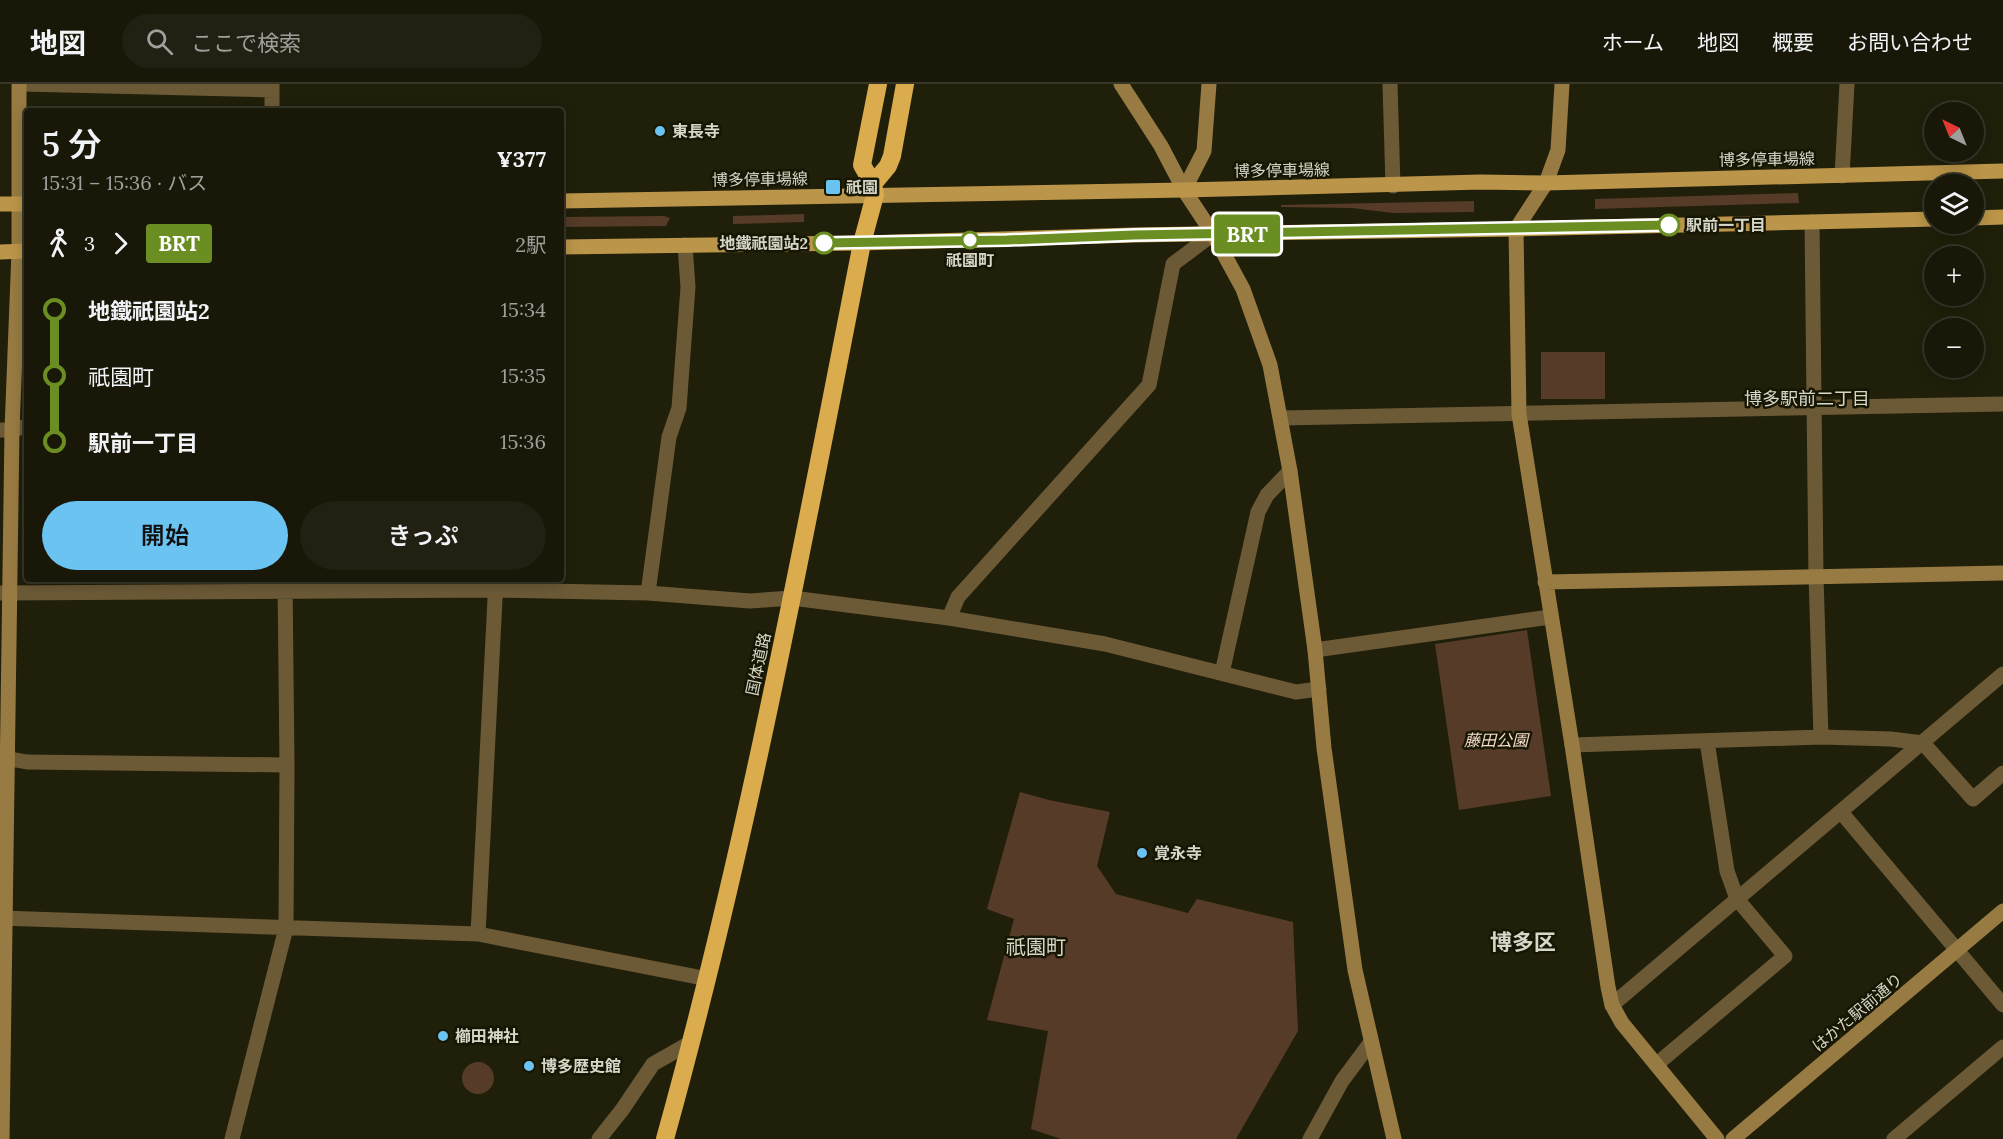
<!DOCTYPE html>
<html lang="ja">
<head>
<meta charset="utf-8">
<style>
  :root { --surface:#181708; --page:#212012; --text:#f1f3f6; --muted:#9f9f9c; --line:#363629; --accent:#6ac3f1 }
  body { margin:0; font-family:Lora,"Noto Sans JP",serif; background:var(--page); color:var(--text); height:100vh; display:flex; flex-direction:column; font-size:22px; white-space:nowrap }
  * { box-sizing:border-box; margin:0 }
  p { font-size:20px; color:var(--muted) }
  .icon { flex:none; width:33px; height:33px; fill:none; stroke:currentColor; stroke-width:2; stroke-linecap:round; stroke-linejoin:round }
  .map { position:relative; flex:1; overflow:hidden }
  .panel { position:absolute; left:24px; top:24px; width:540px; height:474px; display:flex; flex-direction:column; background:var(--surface); border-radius:6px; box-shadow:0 3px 15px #0003,0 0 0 2px var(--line) }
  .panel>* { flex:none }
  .badge { padding:0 12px; border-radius:4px; font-size:21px; line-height:39px }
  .needle { width:39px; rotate:317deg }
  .controls { position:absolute; left:1924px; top:18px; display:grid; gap:12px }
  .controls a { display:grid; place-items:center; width:60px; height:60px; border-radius:50%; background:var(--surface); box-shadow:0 3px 15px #0003,0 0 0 2px var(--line); font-size:30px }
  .map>.badge { position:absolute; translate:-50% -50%; box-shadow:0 0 0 3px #fff }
  .legs { display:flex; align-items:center; gap:9px; height:66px; padding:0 18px; font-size:20px }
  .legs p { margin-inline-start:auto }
  .head { display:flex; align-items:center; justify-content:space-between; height:102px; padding:0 18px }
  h1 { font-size:33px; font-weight:600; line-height:45px }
  .cta { display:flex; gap:12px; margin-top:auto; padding:12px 18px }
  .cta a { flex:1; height:69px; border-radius:36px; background:var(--accent); color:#111; font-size:24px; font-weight:600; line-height:69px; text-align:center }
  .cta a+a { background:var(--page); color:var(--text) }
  ul { padding:0 18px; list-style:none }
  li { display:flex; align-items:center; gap:21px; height:66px; font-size:22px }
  li i { display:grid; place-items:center; width:9px; height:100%; margin:0 8px; background:currentColor }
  li i::after { content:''; width:15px; height:15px; margin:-8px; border:4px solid; border-radius:50%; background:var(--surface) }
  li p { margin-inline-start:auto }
  li:first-child i { background:linear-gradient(#0000 50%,currentColor 0) }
  li:last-child i { background:linear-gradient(currentColor 50%,#0000 0) }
  header { display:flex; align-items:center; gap:36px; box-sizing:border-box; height:84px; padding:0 30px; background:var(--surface); border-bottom:2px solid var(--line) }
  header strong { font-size:28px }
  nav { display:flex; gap:33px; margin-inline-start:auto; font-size:21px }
  .search { width:420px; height:54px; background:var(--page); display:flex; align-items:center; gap:15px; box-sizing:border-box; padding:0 21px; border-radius:33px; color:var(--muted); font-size:22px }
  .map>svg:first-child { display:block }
  .green { fill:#553b28 }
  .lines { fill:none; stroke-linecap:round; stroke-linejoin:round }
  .street { stroke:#6c5a37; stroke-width:15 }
  .secondary { stroke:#987b42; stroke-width:15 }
  .primary { stroke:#bb9549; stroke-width:15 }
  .highway { stroke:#daac4e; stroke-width:18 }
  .line-1-casing { stroke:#fff; stroke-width:14 }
  .line-1 { stroke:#6b8e23; stroke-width:9 }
  .poi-dot { fill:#6ac3f1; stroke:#171603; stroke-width:2 }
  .stop-1-dot { fill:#fff; stroke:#6b8e23; stroke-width:3 }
  .labels { text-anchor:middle; stroke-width:5; stroke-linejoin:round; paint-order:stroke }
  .poi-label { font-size:16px; font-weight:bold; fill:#d6d6c9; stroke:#171603; text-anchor:start }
  .street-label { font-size:16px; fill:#d6d6c9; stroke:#171603 }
  .stop-label { font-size:16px; font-weight:bold; fill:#d6d6c9; stroke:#171603; text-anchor:start }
  .park-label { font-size:16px; font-style:italic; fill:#f6dcca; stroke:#171603 }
  .neighbourhood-label { font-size:18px; fill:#d6d6c9; stroke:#171603 }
  .quarter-label { font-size:20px; fill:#d6d6c9; stroke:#171603 }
  .district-label { font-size:22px; font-weight:bold; fill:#d6d6c9; stroke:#171603 }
</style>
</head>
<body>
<header>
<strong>地図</strong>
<div class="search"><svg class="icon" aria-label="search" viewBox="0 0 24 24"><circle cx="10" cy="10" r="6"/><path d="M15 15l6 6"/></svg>ここで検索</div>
<nav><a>ホーム</a><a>地図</a><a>概要</a><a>お問い合わせ</a></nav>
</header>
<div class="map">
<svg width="2003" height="1055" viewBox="0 0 2003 1055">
  <rect width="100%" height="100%" fill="#201f0a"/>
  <path class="green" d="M 1798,109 L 1799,119 L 1595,125 L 1595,115 Z
    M 1474,117 L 1474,128 L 1393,129 L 1352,124 L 1281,123 L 1281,121 Z
    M 804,130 L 804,138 L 733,140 L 733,132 Z
    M 664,132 L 670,134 L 666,142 L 561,143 L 561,133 Z
    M 1541,268 L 1605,268 L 1605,315 L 1541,315 Z
    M 1527,546 L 1551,712 L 1459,726 L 1435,560 Z
    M 1020,708 L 1049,716 L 1110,728 L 1097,782 L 1116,810 L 1188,829 L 1197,815 L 1293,838 L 1298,947 L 1236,1055 L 1061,1055 L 1031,1045 L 1048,947 L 987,936 L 1014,835 L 987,825 Z
    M462 994a16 16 0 1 1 32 0a16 16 0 1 1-32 0Z"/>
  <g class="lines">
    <path class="street" d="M 21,0 L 272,6
      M 272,0 L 272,27
      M 1390,0 L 1393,102
      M 1842,92 L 1847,0
      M 1812,138 L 1816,492 L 1821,653
      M 1281,334 L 2003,320
      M 0,346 L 12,346 L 27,342
      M 0,509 L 496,506 L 648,509 L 750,517 L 792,514 L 949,534 L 1105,560 L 1296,608 L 1319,605
      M 648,509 L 669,353 L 679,324 L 688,203 L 685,161
      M 949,534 L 958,513 L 1149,301 L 1173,180 L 1213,150
      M 1315,566 L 1550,533
      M 1222,589 L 1258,428 L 1267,411 L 1290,387
      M 1572,661 L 1821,653 L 1891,655 L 1923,659 L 1973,715 L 2003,689
      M 0,673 L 27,678 L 287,681
      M 1841,728 L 2003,921
      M 0,834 L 478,850 L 708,895
      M 478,850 L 496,495
      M 1612,921 L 2003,590
      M 1657,980 L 1785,872 L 1737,815 L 1727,787 L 1707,657
      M 232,1055 L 286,844 L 287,681 L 285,495
      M 599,1055 L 622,1026 L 653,980 L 690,959
      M 1310,1055 L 1342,997 L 1371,958
      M 1894,1055 L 2003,963"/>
    <path class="secondary" d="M 1121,0 L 1161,62 L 1184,106 L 1213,150 L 1243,205 L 1270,281 L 1290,387 L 1315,566 L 1324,664 L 1355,886 L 1394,1055
      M 1562,0 L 1558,66 L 1546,99 L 1516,145 L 1519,330 L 1572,661 L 1608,903 L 1612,921 L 1622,939 L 1717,1055
      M 1184,106 L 1204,67 L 1209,0
      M 1545,498 L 2003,489
      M 2,1055 L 12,346 L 19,167 L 19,0
      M 1733,1055 L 2003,827"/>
    <path class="primary" d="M 561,117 L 1184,106 L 1481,98 L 1546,99 L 2003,87
      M 0,120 L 27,120
      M 1974,134 L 2003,133
      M 561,163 L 862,159 L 1134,151 L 1516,145 L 1935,135
      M 0,168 L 27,167"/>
    <path class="highway" d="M 873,100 L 888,82 L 892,72 L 905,0
      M 665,1055 C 747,760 803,459 862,159 L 875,111 L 873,100 L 862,81 L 878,0"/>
  </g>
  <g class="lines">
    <defs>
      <path id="line-1" d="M 824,159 L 1007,156 L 1134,151 L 1669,141"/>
    </defs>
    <use href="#line-1" class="line-1-casing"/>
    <use href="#line-1" class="line-1"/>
  </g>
  <g class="poi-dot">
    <circle cx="660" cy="47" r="6"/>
    <rect x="825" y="95" width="16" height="16" rx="3"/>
    <circle cx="1142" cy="769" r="6"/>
    <circle cx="443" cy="952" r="6"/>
    <circle cx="529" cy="982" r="6"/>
  </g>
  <g class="stop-1-dot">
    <circle cx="1669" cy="141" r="10"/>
    <circle cx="970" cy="156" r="8"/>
    <circle cx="824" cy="159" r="10"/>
  </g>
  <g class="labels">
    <g class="poi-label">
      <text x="672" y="53">東長寺</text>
      <text x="846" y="109">祇園</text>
      <text x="1154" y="775">覚永寺</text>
      <text x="455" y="958">櫛田神社</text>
      <text x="541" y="988">博多歴史館</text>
    </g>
    <g class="street-label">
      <text transform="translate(1767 75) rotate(-1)" y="6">博多停車場線</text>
      <text transform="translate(1282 86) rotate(-1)" y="6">博多停車場線</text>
      <text transform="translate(760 95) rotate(-1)" y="6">博多停車場線</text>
      <text transform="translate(758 580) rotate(-78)" y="6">国体道路</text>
      <text transform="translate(1857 928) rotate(-40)" y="6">はかた駅前通り</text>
    </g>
    <g class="stop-label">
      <text x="1686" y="147">駅前一丁目</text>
      <text x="808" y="165" text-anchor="end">地鐵祇園站2</text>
      <text x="970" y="182" text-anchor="middle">祇園町</text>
    </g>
    <g class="park-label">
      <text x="1496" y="662">藤田公園</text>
    </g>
    <g class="neighbourhood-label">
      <text x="1807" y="321">博多駅前二丁目</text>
    </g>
    <g class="quarter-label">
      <text x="1036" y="870">祇園町</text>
    </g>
    <g class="district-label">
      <text x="1523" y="866">博多区</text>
    </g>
  </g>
</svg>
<div class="controls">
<a><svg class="needle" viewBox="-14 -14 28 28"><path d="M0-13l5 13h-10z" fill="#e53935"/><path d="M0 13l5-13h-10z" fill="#9f9f9c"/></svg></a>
<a><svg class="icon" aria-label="layers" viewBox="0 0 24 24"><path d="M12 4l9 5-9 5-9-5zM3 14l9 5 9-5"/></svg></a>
<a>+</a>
<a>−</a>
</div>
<b class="badge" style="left:1247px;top:150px;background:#6b8e23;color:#fff">BRT</b>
<section class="panel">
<div class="head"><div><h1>5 分</h1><p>15:31 – 15:36 · バス</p></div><b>¥377</b></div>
<div class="legs"><svg class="icon" aria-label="walk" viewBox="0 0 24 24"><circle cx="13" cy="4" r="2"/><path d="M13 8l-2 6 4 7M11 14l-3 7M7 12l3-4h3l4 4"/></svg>3<svg class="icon" aria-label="forward" viewBox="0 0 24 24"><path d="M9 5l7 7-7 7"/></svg><b class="badge" style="background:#6b8e23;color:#fff">BRT</b><p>2駅</p></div>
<ul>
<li><i style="color:#6b8e23"></i><b>地鐵祇園站2</b><p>15:34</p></li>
<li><i style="color:#6b8e23"></i><span>祇園町</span><p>15:35</p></li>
<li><i style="color:#6b8e23"></i><b>駅前一丁目</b><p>15:36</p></li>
</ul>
<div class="cta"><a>開始</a><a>きっぷ</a></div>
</section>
</div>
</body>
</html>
